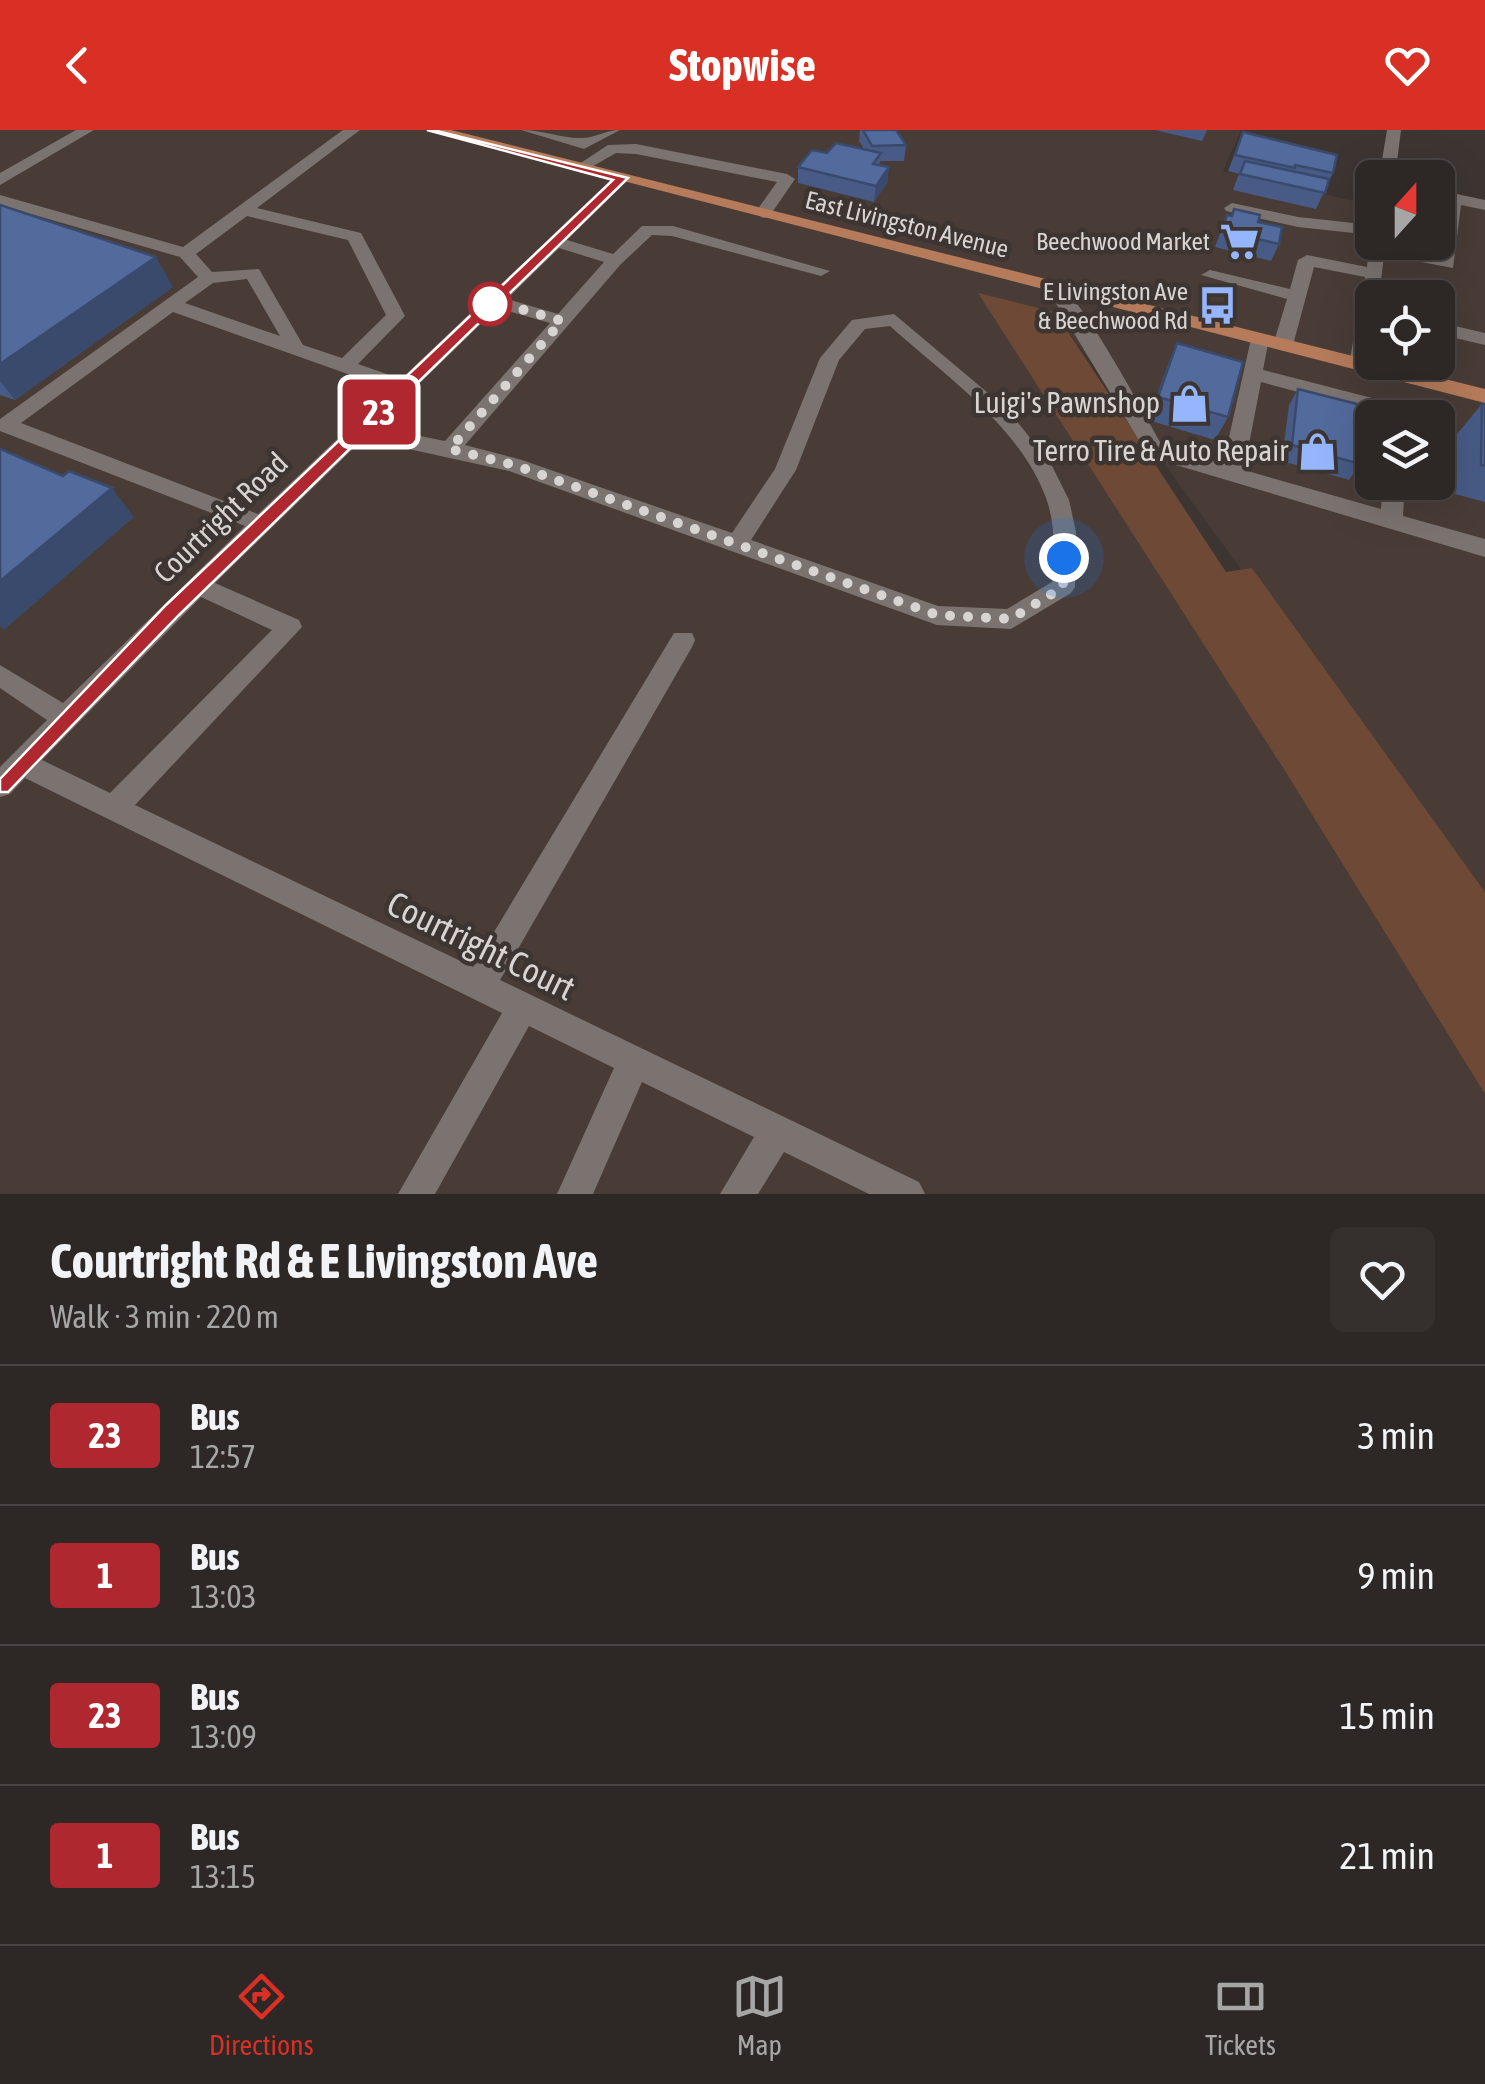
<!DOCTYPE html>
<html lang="en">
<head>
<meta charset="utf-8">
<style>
  :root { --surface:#2d2826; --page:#35302e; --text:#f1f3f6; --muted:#a7a6a7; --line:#484443; --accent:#d93025 }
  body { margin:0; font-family:"Asap Condensed",sans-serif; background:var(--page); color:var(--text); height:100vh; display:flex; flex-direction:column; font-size:38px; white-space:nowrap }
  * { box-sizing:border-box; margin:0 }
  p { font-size:32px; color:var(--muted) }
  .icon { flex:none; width:55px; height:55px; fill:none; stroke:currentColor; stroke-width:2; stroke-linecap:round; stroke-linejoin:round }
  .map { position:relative; height:1064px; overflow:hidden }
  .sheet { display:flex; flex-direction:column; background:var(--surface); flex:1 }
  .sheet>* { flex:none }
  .badge { padding:0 20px; border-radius:8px; font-size:35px; line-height:65px }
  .needle { width:65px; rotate:21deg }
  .tools { position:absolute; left:1355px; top:30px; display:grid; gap:20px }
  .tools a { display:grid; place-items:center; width:100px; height:100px; border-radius:15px; background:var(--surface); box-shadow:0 10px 40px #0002,0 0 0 2px var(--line); font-size:50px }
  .you { position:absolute; width:50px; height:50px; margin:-25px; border:8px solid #fff; border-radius:50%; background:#1a73e8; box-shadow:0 0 0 15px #1a73e833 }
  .map>.badge { position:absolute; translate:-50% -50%; box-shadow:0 0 0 5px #fff }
  .round { display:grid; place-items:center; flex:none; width:105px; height:105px; border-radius:15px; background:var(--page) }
  .summary { display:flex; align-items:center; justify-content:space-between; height:170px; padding:0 50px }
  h1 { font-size:48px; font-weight:700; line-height:75px }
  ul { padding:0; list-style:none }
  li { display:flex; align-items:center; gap:30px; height:140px; padding:0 50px; border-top:2px solid var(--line) }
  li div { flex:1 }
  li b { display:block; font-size:38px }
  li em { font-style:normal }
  li .badge { min-width:110px; font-weight:700; text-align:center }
  header { display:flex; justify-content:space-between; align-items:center; height:130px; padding:0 50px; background:var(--accent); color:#fff; font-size:45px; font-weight:700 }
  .dock { display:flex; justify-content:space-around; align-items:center; height:140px; border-top:2px solid var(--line); background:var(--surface); font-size:28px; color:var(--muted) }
  .dock a { display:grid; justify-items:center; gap:5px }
  .dock .on { color:var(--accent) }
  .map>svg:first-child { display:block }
  .built { fill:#493c36; fill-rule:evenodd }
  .green { fill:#6d4936 }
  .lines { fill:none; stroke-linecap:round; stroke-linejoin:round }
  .minor { fill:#7b736f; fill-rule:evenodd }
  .major { fill:#b57b5a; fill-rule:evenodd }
  .wall { fill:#475b86 }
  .shaded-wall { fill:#394a6d }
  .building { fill:#526a9c; stroke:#394a6d; stroke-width:2.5 }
  .line { fill:#af272f; stroke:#fff; stroke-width:2.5 }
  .walk { stroke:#d8d4d2; stroke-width:10; stroke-dasharray:0 18 }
  .stop-dot { fill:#fff; stroke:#af272f; stroke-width:5 }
  .labels { text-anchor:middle; stroke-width:9; stroke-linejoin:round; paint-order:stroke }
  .far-street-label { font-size:25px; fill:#d8d4d2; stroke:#3c3532 }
  .far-poi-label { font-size:25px; fill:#d8d4d2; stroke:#3c3532; text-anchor:end }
  .poi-label { font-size:30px; fill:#d8d4d2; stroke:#3c3532; text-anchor:end }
  .street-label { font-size:30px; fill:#d8d4d2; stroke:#3c3532 }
  .near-street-label { font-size:35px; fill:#d8d4d2; stroke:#3c3532 }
</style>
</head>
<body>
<header><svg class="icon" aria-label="back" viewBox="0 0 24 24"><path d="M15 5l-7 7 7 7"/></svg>Stopwise<svg class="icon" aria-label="heart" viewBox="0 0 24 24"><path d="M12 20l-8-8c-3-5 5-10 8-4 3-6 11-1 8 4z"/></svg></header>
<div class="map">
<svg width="1485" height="1064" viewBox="0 0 1485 1064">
  <rect width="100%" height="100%" fill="#3c3532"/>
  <path class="built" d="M 0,0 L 1241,0 L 1223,41 L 1372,75 L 1372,112 L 1438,112 L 1438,63 L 1485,73 L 1485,776 L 1055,183 L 979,164 L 1285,641 L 1485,964 L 1485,1064 L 0,1064 ZM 1372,168 L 1438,168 L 1438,232 L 1372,232 ZM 1372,288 L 1438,288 L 1438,352 L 1372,352 Z"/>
  <path class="green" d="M 978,163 L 1055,182 L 1226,442 L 1252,438 L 1485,762 L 1485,964 L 1285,641 Z"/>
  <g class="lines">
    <path class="minor" d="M 76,0 L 94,0 L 0,55 L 0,43 Z
      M 343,0 L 360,0 L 257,78 L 361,103 L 405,186 L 358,234 L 401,249 L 616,45 L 630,48 L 567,110 L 613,124 L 642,96 L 673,96 L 830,141 L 821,146 L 672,106 L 652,105 L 621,134 L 465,315 L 522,330 L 732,403 L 775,339 L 820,228 L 852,190 L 894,184 L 1007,279 L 1051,334 L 1069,370 L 1076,402 L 1075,457 L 1071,463 L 1011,499 L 937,495 L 509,341 L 363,309 L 215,453 L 299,490 L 302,497 L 135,675 L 473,837 L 674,503 L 692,503 L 695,510 L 692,517 L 500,850 L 919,1052 L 925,1064 L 869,1064 L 784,1022 L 758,1064 L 720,1064 L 754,1007 L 642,952 L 593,1064 L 557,1064 L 614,938 L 529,896 L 435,1064 L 398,1064 L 502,883 L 25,648 L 10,664 L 0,667 L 0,637 L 47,590 L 0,558 L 0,535 L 63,573 L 245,396 L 0,301 L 0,289 L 198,147 L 180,127 L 0,75 L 0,65 L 183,117 ZM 247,86 L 348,110 L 386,185 L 342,228 L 303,215 L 259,139 L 212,142 L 196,124 ZM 559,118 L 604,132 L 558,184 L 507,169 ZM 247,149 L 280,206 L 185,173 L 213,153 ZM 497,178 L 550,193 L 445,311 L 375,297 ZM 173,182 L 390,259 L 258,384 L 21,293 ZM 890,196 C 945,246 1019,295 1046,368 C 1056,395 1054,424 1052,452 L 1007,479 L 938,476 L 751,410 L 796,340 L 839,230 L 865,199 ZM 201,467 L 272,500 L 110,663 L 42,630 Z
      M 521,0 C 542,0 561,8 580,8 C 593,9 606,0 620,0 L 584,19 Z
      M 1387,0 L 1401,0 L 1395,48 L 1379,48 Z
      M 636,14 L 787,44 L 795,49 L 769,87 L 763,88 L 755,83 L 777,52 L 636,24 L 616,23 L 581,43 L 573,38 L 608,15 Z
      M 1438,60 L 1485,70 L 1485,80 L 1461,75 L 1453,138 L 1384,125 L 1379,168 L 1372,168 L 1372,210 L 1366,238 L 1359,240 L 1349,234 L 1365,147 L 1314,137 L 1293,215 L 1283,221 L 1273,215 L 1287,169 L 1201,145 L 1210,140 L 1290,159 L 1298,130 L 1307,125 L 1367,137 L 1368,127 L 1375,122 L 1369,118 L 1378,113 L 1439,127 L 1445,71 L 1438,70 Z
      M 1232,73 L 1298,87 L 1372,95 L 1372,105 L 1298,97 L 1226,81 L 1224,78 Z
      M 1055,152 C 1079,161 1146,287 1163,317 L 1223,334 L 1251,209 L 1260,203 L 1269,209 L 1263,240 L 1407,277 L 1407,287 L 1395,288 L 1261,252 L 1244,340 L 1381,379 L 1383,352 L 1405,352 L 1403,386 L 1485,409 L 1485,427 L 1149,327 L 1046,157 Z
      M 1438,192 L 1485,203 L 1485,215 L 1438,204 Z"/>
    <path class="major" d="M 426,0 L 451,0 L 1485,259 L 1485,273 Z"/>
  </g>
  <path class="wall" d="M 860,0 L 896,0 L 906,15 L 904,31 L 880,31 L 879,35 L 889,37 L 887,53 L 874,72 L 798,53 L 798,37 L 864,19 L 859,11 Z
    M 1155,0 L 1207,0 L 1202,11 Z
    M 1243,2 L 1333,43 L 1316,79 L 1233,60 L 1239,44 L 1228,41 Z
    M 0,75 L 173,157 L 15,270 L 0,265 Z
    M 1234,79 L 1258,92 L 1279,114 L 1271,131 L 1215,117 L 1227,85 L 1231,86 Z
    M 1177,213 L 1228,287 L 1215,310 L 1148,290 L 1167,237 Z
    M 1298,259 L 1354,292 L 1360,334 L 1349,350 L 1282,331 L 1289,275 Z
    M 1482,274 L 1485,275 L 1485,372 L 1455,364 L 1457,304 Z"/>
  <path class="shaded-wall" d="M 889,37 L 887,53 L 874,72 L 876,56 Z
    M 156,127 L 173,157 L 15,270 L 0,251 L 0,234 Z
    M 112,358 L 134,387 L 4,500 L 0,496 L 0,451 Z"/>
  <path class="building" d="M 863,0 L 896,0 L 906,15 L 872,16 Z
    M 1243,2 L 1337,25 L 1333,43 L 1295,35 L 1295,38 L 1235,25 Z
    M 836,13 L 881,23 L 873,34 L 889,37 L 876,56 L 798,37 L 812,20 L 827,23 Z
    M 1245,31 L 1329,49 L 1325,63 L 1240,44 Z
    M 0,75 L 156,127 L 0,234 Z
    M 1234,79 L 1260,85 L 1258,92 L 1282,97 L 1279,114 L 1222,101 L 1227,85 L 1232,86 Z
    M 1177,213 L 1243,232 L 1228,287 L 1158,267 Z
    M 1298,259 L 1357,274 L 1354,292 L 1365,294 L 1360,334 L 1292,315 Z
    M 1482,274 L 1485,275 L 1485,336 L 1481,335 Z
    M 0,319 L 63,346 L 69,341 L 112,358 L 0,451 Z"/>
  <path class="line" d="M 427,0 L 433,0 L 628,48 L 179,485 L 8,662 L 0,662 L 0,649 L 166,475 L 613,50 Z"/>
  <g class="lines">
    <path class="walk" d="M 490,174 L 493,171 L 562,191 L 450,319 L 514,335 L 937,485 L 1011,489 L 1063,457 L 1064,428"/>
  </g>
  <defs>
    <symbol id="supermarket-bare" viewBox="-9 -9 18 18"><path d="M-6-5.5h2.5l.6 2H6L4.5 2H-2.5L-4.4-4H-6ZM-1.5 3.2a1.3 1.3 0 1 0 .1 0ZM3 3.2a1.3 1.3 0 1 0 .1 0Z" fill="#95b6fd" stroke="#3c3532" stroke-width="2.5" paint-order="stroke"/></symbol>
    <symbol id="bus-bare" viewBox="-9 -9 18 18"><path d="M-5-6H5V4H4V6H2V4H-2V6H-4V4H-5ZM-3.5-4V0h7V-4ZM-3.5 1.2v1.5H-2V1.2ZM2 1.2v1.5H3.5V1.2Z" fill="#95b6fd" stroke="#3c3532" stroke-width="2.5" paint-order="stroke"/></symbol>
    <symbol id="shop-bare" viewBox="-9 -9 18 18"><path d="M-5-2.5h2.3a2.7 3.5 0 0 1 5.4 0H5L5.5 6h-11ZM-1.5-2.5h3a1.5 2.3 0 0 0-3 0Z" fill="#95b6fd" stroke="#3c3532" stroke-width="2.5" paint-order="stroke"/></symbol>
  </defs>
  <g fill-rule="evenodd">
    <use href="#supermarket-bare" x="1212" y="84" width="55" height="55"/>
    <use href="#bus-bare" x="1190" y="148" width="55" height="55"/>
    <use href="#shop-bare" x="1162" y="246" width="55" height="55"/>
    <use href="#shop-bare" x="1290" y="294" width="55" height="55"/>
  </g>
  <circle class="stop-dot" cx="490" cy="174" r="20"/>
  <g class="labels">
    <g class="far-street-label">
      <text transform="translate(907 94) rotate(14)" y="9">East Livingston Avenue</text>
    </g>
    <g class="far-poi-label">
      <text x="1210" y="120">Beechwood Market</text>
      <text x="1188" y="170">E Livingston Ave<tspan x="1188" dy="29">&amp; Beechwood Rd</tspan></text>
    </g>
    <g class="poi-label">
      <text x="1160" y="283">Luigi's Pawnshop</text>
      <text x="1288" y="331">Terro Tire &amp; Auto Repair</text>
    </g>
    <g class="street-label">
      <text transform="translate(221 388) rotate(-44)" y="10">Courtright Road</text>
    </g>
    <g class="near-street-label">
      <text transform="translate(481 816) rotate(26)" y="12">Courtright Court</text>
    </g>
  </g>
</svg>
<div class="tools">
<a><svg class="needle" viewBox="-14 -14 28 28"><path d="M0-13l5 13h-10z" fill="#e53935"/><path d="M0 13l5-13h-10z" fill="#a7a6a7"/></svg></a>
<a><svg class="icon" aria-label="locate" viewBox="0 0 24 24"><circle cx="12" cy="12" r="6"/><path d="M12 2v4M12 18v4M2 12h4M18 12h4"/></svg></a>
<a><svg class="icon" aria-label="layers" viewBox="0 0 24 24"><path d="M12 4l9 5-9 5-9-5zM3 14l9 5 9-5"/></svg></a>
</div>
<div class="you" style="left:1064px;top:428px"></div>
<b class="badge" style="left:379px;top:282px;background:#af272f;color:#fff">23</b>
</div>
<section class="sheet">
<div class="summary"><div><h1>Courtright Rd &amp; E Livingston Ave</h1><p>Walk · 3 min · 220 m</p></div><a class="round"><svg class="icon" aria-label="heart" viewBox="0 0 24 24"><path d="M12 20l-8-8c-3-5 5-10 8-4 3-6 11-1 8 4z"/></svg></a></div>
<ul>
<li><span class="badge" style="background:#af272f;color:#fff">23</span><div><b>Bus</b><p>12:57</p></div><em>3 min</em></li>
<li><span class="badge" style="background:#af272f;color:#fff">1</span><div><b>Bus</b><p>13:03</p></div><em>9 min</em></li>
<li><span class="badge" style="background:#af272f;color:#fff">23</span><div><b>Bus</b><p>13:09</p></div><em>15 min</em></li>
<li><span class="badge" style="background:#af272f;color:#fff">1</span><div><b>Bus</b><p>13:15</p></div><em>21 min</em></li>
</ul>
</section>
<nav class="dock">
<a class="on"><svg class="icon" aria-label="directions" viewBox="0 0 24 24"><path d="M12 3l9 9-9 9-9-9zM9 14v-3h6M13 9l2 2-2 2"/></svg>Directions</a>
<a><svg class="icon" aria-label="map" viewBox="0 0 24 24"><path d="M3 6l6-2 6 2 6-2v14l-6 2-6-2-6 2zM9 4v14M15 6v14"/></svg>Map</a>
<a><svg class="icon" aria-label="tickets" viewBox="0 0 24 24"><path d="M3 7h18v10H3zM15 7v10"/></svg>Tickets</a>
</nav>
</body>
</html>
